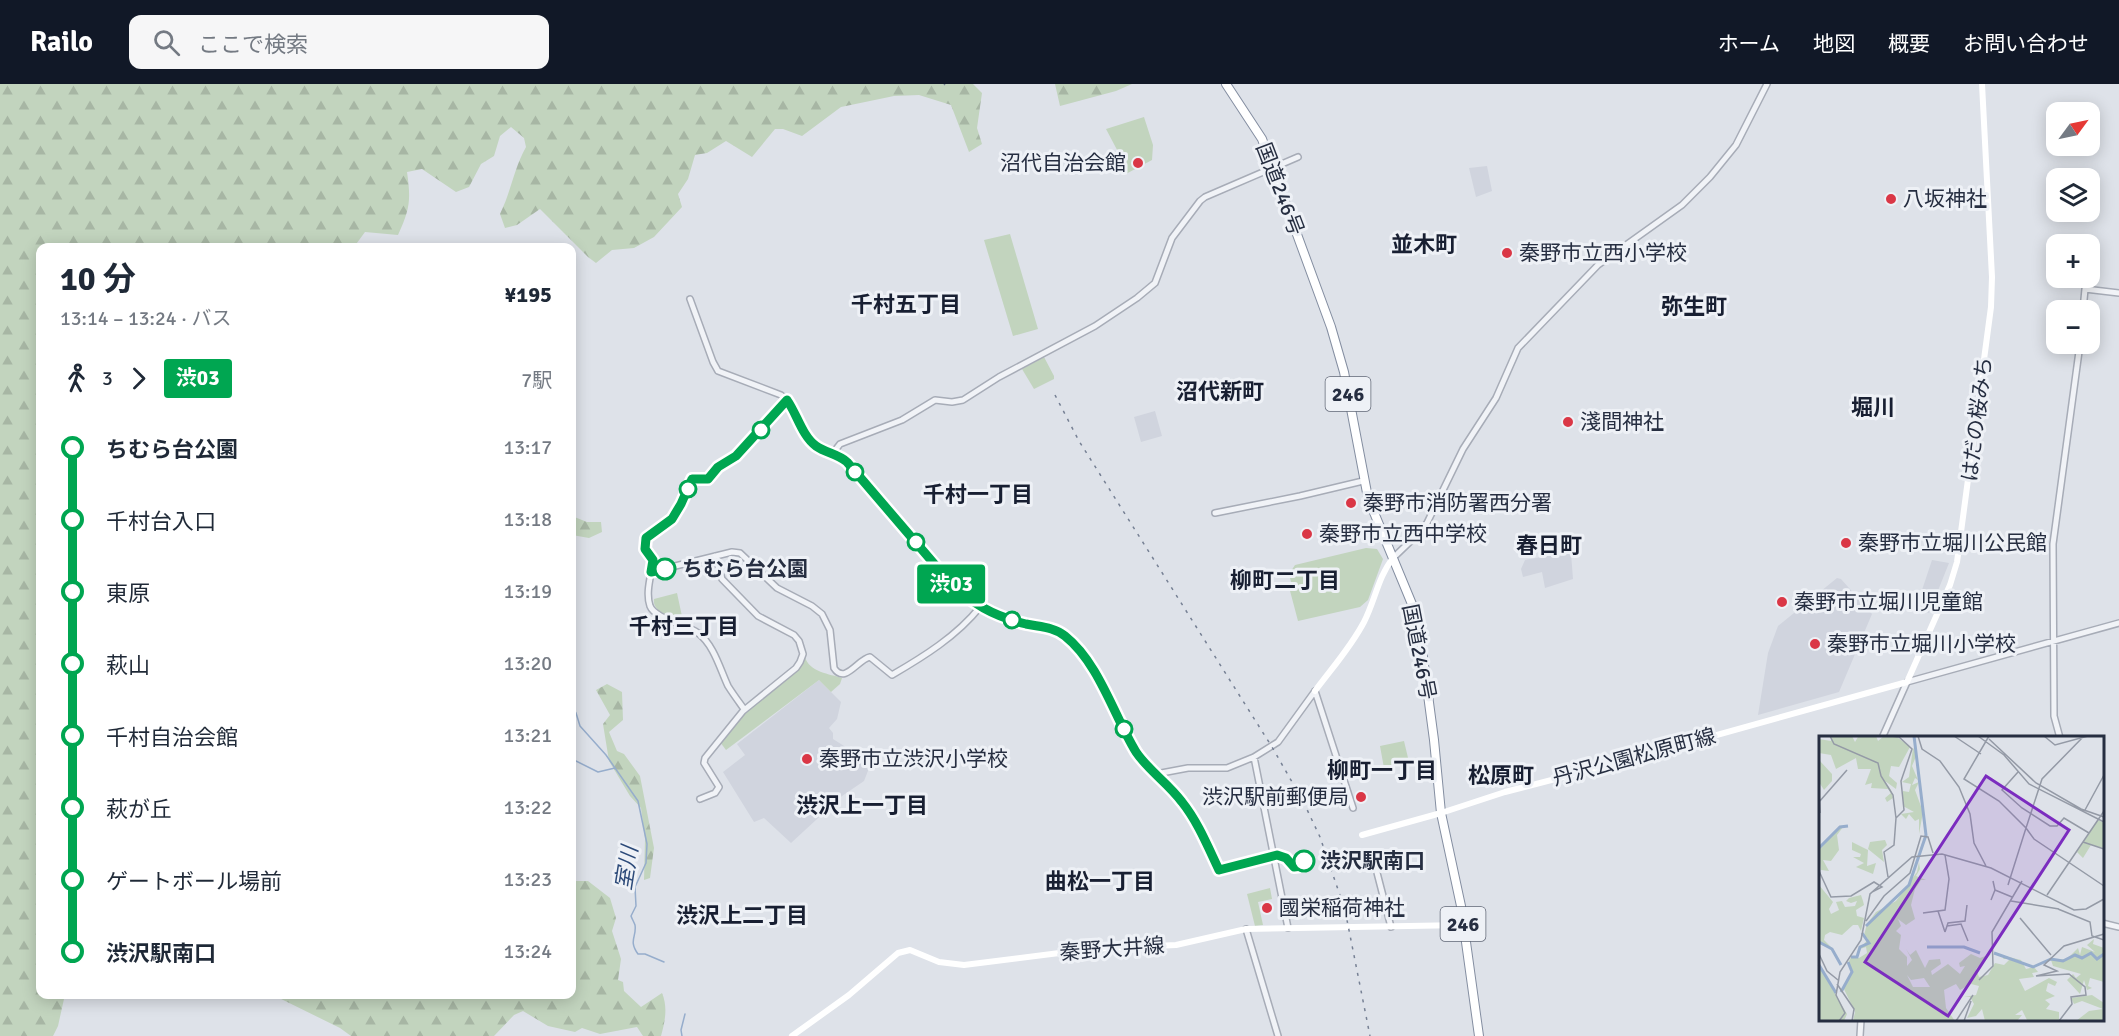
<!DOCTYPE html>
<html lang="ja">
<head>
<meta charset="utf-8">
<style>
  :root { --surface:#fff; --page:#f6f6f7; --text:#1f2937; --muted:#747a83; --accent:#111827 }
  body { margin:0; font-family:Signika,"Noto Sans JP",sans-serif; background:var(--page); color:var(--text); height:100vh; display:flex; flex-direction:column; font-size:22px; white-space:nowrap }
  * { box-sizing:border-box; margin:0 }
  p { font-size:20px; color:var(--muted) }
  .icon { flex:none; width:33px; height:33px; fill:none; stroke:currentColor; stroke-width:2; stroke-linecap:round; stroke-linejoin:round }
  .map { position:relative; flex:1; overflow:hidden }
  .drawer { position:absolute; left:36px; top:159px; width:540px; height:756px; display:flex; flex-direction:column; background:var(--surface); border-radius:12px; box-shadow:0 3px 15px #0003 }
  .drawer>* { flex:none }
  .badge { padding:0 12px; border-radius:4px; font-size:21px; line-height:39px }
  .needle { width:39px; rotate:57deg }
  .fabs { position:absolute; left:2046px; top:18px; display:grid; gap:12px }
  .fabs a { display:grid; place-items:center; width:54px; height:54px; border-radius:12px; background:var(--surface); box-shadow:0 3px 15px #0003; font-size:30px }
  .map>.badge { position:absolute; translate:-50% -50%; box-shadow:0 0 0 3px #fff }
  .legs { display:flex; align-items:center; gap:9px; height:66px; padding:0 24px; font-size:20px }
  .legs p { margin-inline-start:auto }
  .headline { display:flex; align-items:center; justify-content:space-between; height:102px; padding:0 24px }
  h1 { font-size:33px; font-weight:700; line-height:45px }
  ul { padding:0 24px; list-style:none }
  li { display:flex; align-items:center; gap:21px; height:72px; font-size:22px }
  li i { display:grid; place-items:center; width:9px; height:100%; margin:0 8px; background:currentColor }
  li i::after { content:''; width:15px; height:15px; margin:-8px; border:4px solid; border-radius:50%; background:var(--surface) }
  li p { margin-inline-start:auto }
  li:first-child i { background:linear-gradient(#0000 50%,currentColor 0) }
  li:last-child i { background:linear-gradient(currentColor 50%,#0000 0) }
  header { display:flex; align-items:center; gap:36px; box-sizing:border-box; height:84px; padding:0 30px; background:var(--accent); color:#fff }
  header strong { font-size:28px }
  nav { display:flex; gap:33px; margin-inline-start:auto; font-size:21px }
  .search { width:420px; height:54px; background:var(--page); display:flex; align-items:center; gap:15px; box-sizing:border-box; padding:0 21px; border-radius:12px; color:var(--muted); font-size:22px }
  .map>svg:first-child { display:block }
  .built { fill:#d0d4de }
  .forest { fill:url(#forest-firs) }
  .park { fill:#c2d4be }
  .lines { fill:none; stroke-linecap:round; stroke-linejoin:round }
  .stream { stroke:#96adcc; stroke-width:1.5 }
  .tertiary-casing { stroke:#a7acb7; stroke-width:8 }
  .trunk-casing { stroke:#848ea1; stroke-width:10 }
  .tertiary { stroke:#f1f3f7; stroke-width:5 }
  .secondary { stroke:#fff; stroke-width:6 }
  .trunk { stroke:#fff; stroke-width:8 }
  .rail { stroke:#768094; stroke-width:1.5; stroke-dasharray:3 6; stroke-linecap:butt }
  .line-1-casing { stroke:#fff; stroke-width:14 }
  .line-1 { stroke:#00a651; stroke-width:9 }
  .poi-dot { fill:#da3746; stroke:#eef1f6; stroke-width:2 }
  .stop-1-dot { fill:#fff; stroke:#00a651; stroke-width:3 }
  .labels { text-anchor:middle; stroke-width:6; stroke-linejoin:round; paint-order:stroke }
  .shield { fill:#eef1f6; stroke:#626877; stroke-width:1.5 }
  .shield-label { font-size:20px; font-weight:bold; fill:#262e41 }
  .poi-label { font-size:21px; fill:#262e41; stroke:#eef1f6; text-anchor:start }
  .street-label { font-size:21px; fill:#262e41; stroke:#eef1f6 }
  .stop-label { font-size:21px; font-weight:bold; fill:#262e41; stroke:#eef1f6; text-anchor:start }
  .neighbourhood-label { font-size:22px; font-weight:bold; fill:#181f32; stroke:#eef1f6 }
  .water-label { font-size:22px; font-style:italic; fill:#2c4a79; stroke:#eef1f6 }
  .inset-river { fill:none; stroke:#96adcc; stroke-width:3 }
  .inset-road { fill:none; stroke:#949aa6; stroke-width:1.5 }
  .view { fill:#7b2cbf; fill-opacity:0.15; stroke:#7b2cbf; stroke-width:3 }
  .inset-edge { fill:none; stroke:#262e41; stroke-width:3 }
</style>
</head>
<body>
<header>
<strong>Railo</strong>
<div class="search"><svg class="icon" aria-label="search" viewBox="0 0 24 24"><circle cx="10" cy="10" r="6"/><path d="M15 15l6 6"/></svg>ここで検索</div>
<nav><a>ホーム</a><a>地図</a><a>概要</a><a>お問い合わせ</a></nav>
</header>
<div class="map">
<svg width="2119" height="952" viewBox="0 0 2119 952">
  <defs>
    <pattern id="forest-firs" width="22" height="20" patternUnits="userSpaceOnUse" patternTransform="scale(1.5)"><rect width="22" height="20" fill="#c2d4be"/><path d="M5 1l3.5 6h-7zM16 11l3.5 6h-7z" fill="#a7b6a4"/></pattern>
  </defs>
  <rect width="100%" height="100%" fill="#dee2e9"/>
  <path class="built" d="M 1487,82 L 1492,107 L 1476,113 L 1469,84 Z
    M 1155,327 L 1162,352 L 1141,358 L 1134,333 Z
    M 1568,468 L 1571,469 L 1573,495 L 1545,504 L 1542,488 L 1523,493 L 1521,485 L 1525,476 Z
    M 1932,476 L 1949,479 L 1929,529 L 1916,524 Z
    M 1837,494 L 1841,495 L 1872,530 L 1839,608 L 1758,631 L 1768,569 L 1778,542 Z
    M 819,596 L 841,618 L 837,635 L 829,644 L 833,649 L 833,655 L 871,679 L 864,697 L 842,712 L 791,759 L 764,734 L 754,738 L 723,688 L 745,671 L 737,660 Z"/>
  <path class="forest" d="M 0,0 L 973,0 L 982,9 L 977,44 L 982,60 L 969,68 L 951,21 L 919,11 L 894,12 L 841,23 L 802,52 L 783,45 L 775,45 L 752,73 L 726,57 L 707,69 L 695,71 L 688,95 L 678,110 L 682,123 L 654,153 L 634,164 L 612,166 L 596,179 L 588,173 L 540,125 L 517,141 L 505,144 L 500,130 C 511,108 514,84 526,63 L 524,54 L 511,43 L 500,52 L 494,72 L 481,80 L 469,103 L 456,108 L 422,85 L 407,88 C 411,116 410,125 398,151 L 365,148 L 354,163 L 40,164 L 40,910 L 60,911 L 64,915 L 58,942 L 53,952 L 0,952 Z
    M 1055,0 L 1132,0 L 1116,7 L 1060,22 Z
    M 572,432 L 587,438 L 601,438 L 602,448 L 589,454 L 572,451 Z
    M 607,600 L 622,608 L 623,636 L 609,648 L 617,667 L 624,670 L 640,692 L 654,764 L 650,794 L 644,796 L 645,755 L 641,724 L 630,712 L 609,677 L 603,640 L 610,631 L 596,606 Z
    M 572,797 L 588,797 L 610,814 L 616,834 L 612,847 L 621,875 L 618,896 L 623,898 L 624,907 L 641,923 L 662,909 C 668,923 665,938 661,952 L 643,952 L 637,943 L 600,950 L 582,944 L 575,948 L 548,942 L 523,927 L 514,931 L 494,952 L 351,952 L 340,944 L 273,911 L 572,910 Z"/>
  <path class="park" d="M 1144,33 L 1153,61 L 1152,76 L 1124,91 L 1119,82 L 1124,79 L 1106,45 Z
    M 1010,150 L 1038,245 L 1013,252 L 984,156 Z
    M 1044,273 L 1054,292 L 1054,295 L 1034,305 L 1022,285 Z
    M 1366,464 L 1377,465 L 1383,475 L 1368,516 L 1360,523 L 1298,537 L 1289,503 L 1292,502 L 1289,490 L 1295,481 Z
    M 677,509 L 683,537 C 672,532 652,529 654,515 Z
    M 805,573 C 809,588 830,590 842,594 L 840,600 L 831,608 L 819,596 L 726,666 L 720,658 L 744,628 L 799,583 Z
    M 1404,657 L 1409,678 L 1384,684 L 1380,662 Z
    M 1270,804 L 1272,815 L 1258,818 L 1263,841 L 1255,842 L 1247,810 Z"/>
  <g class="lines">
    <path class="stream" d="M 572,623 L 576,629 L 580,642 L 606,671 L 638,717 L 647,760 L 646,779 L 635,803 L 636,822 L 631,832 C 632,835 634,838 635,841 C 637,853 628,856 638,870 L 645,870 L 664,878
      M 572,675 L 598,688 L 615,684
      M 682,952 L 681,946 L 685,930"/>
    <defs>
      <path id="tertiary" d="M 690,215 L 713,278 L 718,287 L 781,311 L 792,323 L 810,357 L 817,363 L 833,369 L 840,360 L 902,336 L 935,316 L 952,318 L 963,316 L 999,293 L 1095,242 L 1137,214 L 1155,199 L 1172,154 L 1200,117 L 1205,113 L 1298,73
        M 2083,226 L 2085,205 L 2119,209
        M 1215,429 L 1300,412 L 1363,397
        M 1393,474 L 1418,450 L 1427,439 L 1463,365 L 1496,314 L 1518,264 L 1598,181 L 1682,121 L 1710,93 L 1736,61 L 1767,0
        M 651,488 L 732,468 L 740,469 L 777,504 L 812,522 L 822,530 L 830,546 L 834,584 C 845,601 858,575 870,573 L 892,591 C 923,573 957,552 980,523
        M 1315,607 L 1353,724
        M 744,625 C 739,618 733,610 728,602 C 720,585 714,561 698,549 C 687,540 655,535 650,522 C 645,507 652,490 653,476 C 651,470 644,466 645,459 C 646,448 663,445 670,438 C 680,426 686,409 692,395 L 708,395 L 718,383 L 736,372 L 787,317
        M 1882,654 L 1907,598 L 2119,539
        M 2060,654 L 2054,632 L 2053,460 L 2080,260
        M 1254,673 L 1288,844
        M 1156,690 L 1188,684 L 1227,684 L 1254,673 L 1278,658 L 1315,607
        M 700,715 L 715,709 L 719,703 L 704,679 L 705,674 L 743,627 L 796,584 L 800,578 L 803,570 L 799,557 L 794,551 L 758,532 L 722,495 L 715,472
        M 1367,771 L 1374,777 L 1391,843
        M 1219,786 L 1276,771
        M 2102,839 L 2119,843
        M 1246,845 L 1278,952
        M 1860,952 L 1861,936"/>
      <path id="trunk" d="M 1226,0 L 1262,55 L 1331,243 L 1344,288 L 1368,414 L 1414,525 L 1420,551 L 1434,656 L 1441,729 L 1461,822 L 1479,952"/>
    </defs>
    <use href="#tertiary" class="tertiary-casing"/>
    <use href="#trunk" class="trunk-casing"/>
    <use href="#tertiary" class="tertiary"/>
    <path class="secondary" d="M 1315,607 C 1332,584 1351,563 1364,538 C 1375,517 1378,493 1393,474
      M 1362,751 L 1441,729 L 1505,708 L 1613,680 L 1907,598 L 1950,501 L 1957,478 L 1991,223 L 1992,193 L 1982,0
      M 792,952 L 849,911 L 898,869 L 910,866 L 939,878 L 964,881 L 1091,865 L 1176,861 L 1246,845 L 1464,841"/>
    <use href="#trunk" class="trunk"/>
    <path class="rail" d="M 944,0 L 945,1
      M 1055,311 L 1079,357 L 1272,663 L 1303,717 L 1320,753 L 1345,826 L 1370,952"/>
  </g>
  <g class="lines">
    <defs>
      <path id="line-1" d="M 665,485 L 651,488 L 653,476 L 645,465 L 646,454 L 672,435 L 681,420 L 692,395 L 708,395 L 718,383 L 736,372 L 787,316 C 797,330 802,352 816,362 C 826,369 838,370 847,378 L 948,496 C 972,520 993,532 1026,540 C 1040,543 1054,543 1065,552 C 1099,579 1114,632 1136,668 C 1149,687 1168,699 1182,718 C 1198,738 1208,763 1219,786 L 1277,771 L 1286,774 L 1294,783 L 1302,782 L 1304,777"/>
    </defs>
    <use href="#line-1" class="line-1-casing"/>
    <use href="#line-1" class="line-1"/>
  </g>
  <g class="poi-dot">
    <circle cx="1138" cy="79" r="6"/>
    <circle cx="1891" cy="115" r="6"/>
    <circle cx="1507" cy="169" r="6"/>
    <circle cx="1568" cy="338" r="6"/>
    <circle cx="1351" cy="419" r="6"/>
    <circle cx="1307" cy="450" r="6"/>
    <circle cx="1846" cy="459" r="6"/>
    <circle cx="1782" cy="518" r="6"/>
    <circle cx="1815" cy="560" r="6"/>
    <circle cx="807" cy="675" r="6"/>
    <circle cx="1361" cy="713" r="6"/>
    <circle cx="1267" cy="824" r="6"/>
  </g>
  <g class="stop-1-dot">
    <circle cx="761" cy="346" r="8"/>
    <circle cx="855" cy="388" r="8"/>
    <circle cx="688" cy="405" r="8"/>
    <circle cx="916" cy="458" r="8"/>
    <circle cx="665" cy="485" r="10"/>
    <circle cx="1012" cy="536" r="8"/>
    <circle cx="1124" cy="645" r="8"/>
    <circle cx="1304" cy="777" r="10"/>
  </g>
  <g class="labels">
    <g class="shield">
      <rect x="1325.5" y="293" width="45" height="34" rx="4.5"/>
      <rect x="1440.5" y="823" width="45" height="34" rx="4.5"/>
    </g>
    <g class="shield-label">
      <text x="1348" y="317">246</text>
      <text x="1463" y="847">246</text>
    </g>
    <g class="poi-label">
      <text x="1126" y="86" text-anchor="end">沼代自治会館</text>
      <text x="1903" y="122">八坂神社</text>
      <text x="1519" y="176">秦野市立西小学校</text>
      <text x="1580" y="345">淺間神社</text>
      <text x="1363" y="426">秦野市消防署西分署</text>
      <text x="1319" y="457">秦野市立西中学校</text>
      <text x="1858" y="466">秦野市立堀川公民館</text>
      <text x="1794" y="525">秦野市立堀川児童館</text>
      <text x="1827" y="567">秦野市立堀川小学校</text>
      <text x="819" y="682">秦野市立渋沢小学校</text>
      <text x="1349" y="720" text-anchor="end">渋沢駅前郵便局</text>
      <text x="1279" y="831">國栄稲荷神社</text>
    </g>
    <g class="street-label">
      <text transform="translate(1280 105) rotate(69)" y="7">国道246号</text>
      <text transform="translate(1977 335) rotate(-83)" y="7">はだの桜みち</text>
      <text transform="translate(1419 568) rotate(79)" y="7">国道246号</text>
      <text transform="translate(1634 673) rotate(-15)" y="7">丹沢公園松原町線</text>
      <text transform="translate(1112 865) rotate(-4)" y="7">秦野大井線</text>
    </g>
    <g class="stop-label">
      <text x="682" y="492">ちむら台公園</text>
      <text x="1320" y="784">渋沢駅南口</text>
    </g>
    <g class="neighbourhood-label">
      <text x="1424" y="168">並木町</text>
      <text x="906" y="228">千村五丁目</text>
      <text x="1694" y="230">弥生町</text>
      <text x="1220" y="315">沼代新町</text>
      <text x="1873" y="331">堀川</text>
      <text x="978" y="418">千村一丁目</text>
      <text x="1549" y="469">春日町</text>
      <text x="1285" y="504">柳町二丁目</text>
      <text x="684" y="550">千村三丁目</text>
      <text x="1382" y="694">柳町一丁目</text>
      <text x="1501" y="699">松原町</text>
      <text x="862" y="729">渋沢上一丁目</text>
      <text x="1100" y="805">曲松一丁目</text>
      <text x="742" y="839">渋沢上二丁目</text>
    </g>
    <g class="water-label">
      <text transform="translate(626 784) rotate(-81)" y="8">室川</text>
    </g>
  </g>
  <g transform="translate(1819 652)">
    <rect width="285" height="285" fill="#dee2e9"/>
    <path d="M 12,0 L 33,0 L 36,6 L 39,1 L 34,0 L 57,0 L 59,5 L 65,0 L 78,1 L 91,11 L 80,31 L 72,30 L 70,40 L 78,47 L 77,53 L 66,45 L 72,54 L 74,62 L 68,66 L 66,62 L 72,57 L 69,53 L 52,52 L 53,47 L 46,49 L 52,33 L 39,33 L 37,22 L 17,33 L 12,19 L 0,17 L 0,3 L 12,5 ZM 94,12 L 98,18 L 93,30 L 99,44 L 96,42 L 93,49 L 100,46 L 96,54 L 104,76 L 100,98 L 100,83 L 96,85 L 90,78 L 87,83 L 82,78 L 95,76 L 84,70 L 84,55 L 90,56 L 92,48 L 83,46 L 90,41 ZM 1,25 L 13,38 L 13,45 L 5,54 L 0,46 ZM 21,91 L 24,91 L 18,99 L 20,114 L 12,125 L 4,124 L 10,135 L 2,134 L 0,114 ZM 66,104 L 68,109 L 63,114 L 65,126 L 49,113 L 51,106 ZM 33,106 L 49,114 L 48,130 L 57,127 L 54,138 L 37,131 L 45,127 L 34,121 L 41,121 L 42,118 L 33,114 ZM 100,126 L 101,133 L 97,140 L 107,144 L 102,144 L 96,153 L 92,169 L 96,183 L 87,189 L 79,183 L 82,190 L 77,195 L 82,199 L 80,213 L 88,221 L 88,230 L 93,224 L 87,213 L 91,219 L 97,214 L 106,232 L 110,224 L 121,223 L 122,228 L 112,235 L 113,239 L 129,228 L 141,238 L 146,230 L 141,231 L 140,227 L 152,218 L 161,222 L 172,218 L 157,233 L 160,241 L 169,239 L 176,227 L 185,229 L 191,223 L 184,223 L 186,220 L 202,224 L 207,233 L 215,231 L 219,236 L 213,237 L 215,241 L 200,243 L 206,255 L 230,242 L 238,246 L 236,250 L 229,247 L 227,255 L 236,260 L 226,264 L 231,268 L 227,273 L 240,276 L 240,285 L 208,284 L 203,274 L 196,279 L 203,279 L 198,285 L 166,285 L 163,273 L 157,280 L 148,282 L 155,268 L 151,261 L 145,261 L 157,259 L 160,250 L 152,248 L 141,254 L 137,248 L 125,254 L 127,272 L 136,285 L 34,285 L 36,276 L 24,251 L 34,235 L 29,227 L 32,221 L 40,222 L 48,217 L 47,211 L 41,213 L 49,203 L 45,199 L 48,188 L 57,176 L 77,165 L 98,136 ZM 88,239 L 92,244 L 105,242 L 111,251 L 94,251 ZM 0,149 L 14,166 L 10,173 L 12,178 L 20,174 L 17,166 L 23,165 L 26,171 L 36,170 L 38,165 L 32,167 L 27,165 L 30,162 L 42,159 L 44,165 L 45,169 L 37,174 L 38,180 L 45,182 L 42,195 L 39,189 L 34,189 L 23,199 L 11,196 L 6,199 L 5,204 L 14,213 L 0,208 ZM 275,203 L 274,208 L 285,212 L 285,246 L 271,242 L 269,250 L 273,252 L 268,254 L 265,244 L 261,258 L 248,244 L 254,238 L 257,242 L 262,238 L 234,230 L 232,224 L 248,223 L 259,212 L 261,219 L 263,211 L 276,216 L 268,209 ZM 0,230 L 28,278 L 25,285 L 0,285 ZM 273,259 L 285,267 L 285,285 L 257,285 L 270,275 L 284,273 L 263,265 L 255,268 L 252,262 Z" fill="#c2d4be" fill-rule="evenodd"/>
    <path d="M 279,84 L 285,87 L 285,112 L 272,109 L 264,122 L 258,116 Z" fill="#c2d4be"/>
    <path class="inset-river" d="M 0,112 L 21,91 L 29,90M 47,190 L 90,149 L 107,99 L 95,0M 0,206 L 13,213 L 22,229M 108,211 L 145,211 L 161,217M 175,217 L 214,231 L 232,223 L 244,225 L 256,219 L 263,222 L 272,217 L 278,223 L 285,218M 32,221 L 38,221 L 41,211 L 50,207 L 43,197M 0,229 L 17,257M 22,256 L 33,236 L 29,226"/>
    <path class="inset-road" d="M 11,0 L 15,8 L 59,27 L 62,40 L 74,59 L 77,82M 99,0 L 103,13 L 121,25 L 140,51 L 151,78 L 155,107 L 167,130M 135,0 L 162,18M 159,0 L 185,19 L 210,48 L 285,86M 170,0 L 145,43 L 180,65 L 207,92 L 189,149M 225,0 L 236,9 L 269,0M 265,0 L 223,43 L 207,92 L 215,103 L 285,150M 170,3 L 217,47 L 262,73 L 285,81M 199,36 L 183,54 L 203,72 L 231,90 L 238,90 L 245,82 L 270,97M 0,54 L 1,77M 0,66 L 28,34M 266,74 L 285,39M 264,106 L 285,113M 0,135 L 12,161 L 32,160 L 55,146 L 63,151 L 53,156M 69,141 L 65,116 L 75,109 L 77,82 L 85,74 L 82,45 L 93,13 L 80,1 L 72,0M 176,154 L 193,161M 228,159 L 285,75M 172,164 L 176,154 L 174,145M 192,165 L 240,173M 239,173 L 271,186 L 273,200 L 285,204M 119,175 L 126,196M 104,177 L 126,174 L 130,143 L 126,119M 201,182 L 232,219M 47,185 L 65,160 L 91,137 L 102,100 L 109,101 L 114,117M 128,190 L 142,188 L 149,205M 126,196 L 129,187 L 146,185 L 148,169M 0,218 L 8,235 L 19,244M 160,244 L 174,230 L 173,196 L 203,145M 18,248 L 35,273 L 33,285M 20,285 L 26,277 L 17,259 L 21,236 L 42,204 L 51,158 L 93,121 L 123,118 L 172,132 L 255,174 L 267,173 L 285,163M 137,285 L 154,259M 145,285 L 152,265M 240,285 L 253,268 L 252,261 L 267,259 L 266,251 L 250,238 L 217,240 L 238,235 L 225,229 L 245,210 L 285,198"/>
    <path class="view" d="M 167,40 L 250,94 L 129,280 L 46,226 Z"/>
    <rect width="285" height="285" class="inset-edge"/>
  </g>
</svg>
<div class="fabs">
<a><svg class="needle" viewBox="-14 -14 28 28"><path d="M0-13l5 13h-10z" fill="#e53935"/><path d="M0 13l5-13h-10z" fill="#747a83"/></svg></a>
<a><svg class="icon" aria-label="layers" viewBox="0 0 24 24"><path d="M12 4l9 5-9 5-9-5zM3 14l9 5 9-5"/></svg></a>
<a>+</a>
<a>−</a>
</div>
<b class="badge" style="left:951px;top:500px;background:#00a651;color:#fff">渋03</b>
<section class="drawer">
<div class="headline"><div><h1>10 分</h1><p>13:14 – 13:24 · バス</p></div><b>¥195</b></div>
<div class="legs"><svg class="icon" aria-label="walk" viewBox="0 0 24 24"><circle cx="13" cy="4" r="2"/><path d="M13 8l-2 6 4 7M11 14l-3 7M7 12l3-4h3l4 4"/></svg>3<svg class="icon" aria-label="forward" viewBox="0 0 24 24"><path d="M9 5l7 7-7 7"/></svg><b class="badge" style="background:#00a651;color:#fff">渋03</b><p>7駅</p></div>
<ul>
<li><i style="color:#00a651"></i><b>ちむら台公園</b><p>13:17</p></li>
<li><i style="color:#00a651"></i><span>千村台入口</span><p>13:18</p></li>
<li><i style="color:#00a651"></i><span>東原</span><p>13:19</p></li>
<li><i style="color:#00a651"></i><span>萩山</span><p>13:20</p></li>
<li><i style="color:#00a651"></i><span>千村自治会館</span><p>13:21</p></li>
<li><i style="color:#00a651"></i><span>萩が丘</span><p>13:22</p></li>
<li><i style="color:#00a651"></i><span>ゲートボール場前</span><p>13:23</p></li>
<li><i style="color:#00a651"></i><b>渋沢駅南口</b><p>13:24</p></li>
</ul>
</section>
</div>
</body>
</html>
